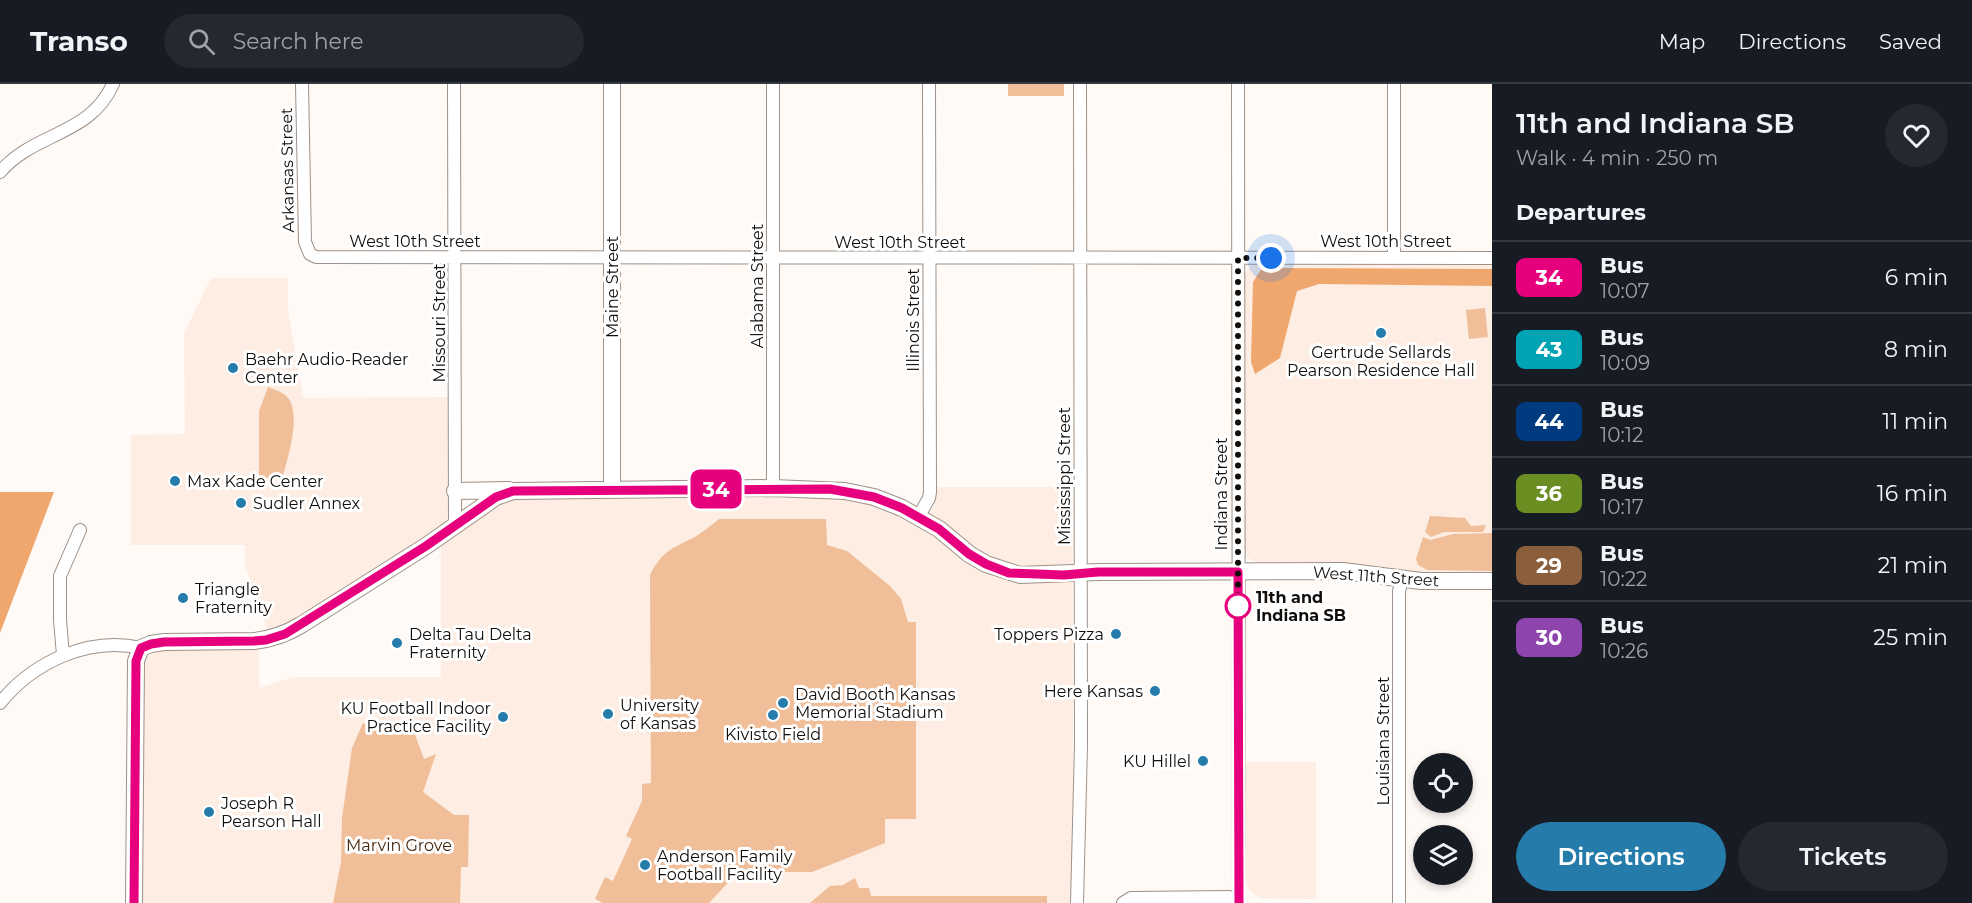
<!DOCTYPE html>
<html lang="en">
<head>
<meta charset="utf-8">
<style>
  :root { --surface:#171b24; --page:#242831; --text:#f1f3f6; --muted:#9ea1a6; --line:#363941; --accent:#257cab }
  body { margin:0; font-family:Montserrat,sans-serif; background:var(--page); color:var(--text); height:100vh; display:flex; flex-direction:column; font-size:22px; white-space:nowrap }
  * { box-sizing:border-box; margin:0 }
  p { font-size:20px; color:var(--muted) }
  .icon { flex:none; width:33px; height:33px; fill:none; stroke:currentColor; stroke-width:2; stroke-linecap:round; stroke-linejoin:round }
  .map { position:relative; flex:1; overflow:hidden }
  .sheet { display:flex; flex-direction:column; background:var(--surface); width:480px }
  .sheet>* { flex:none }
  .badge { padding:0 12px; border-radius:9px; font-size:21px; line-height:39px }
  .controls { position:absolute; left:1413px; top:669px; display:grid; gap:12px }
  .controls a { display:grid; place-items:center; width:60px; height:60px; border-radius:50%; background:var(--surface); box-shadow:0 3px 9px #0003; font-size:30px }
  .you { position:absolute; width:30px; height:30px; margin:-15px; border:4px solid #fff; border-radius:50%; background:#1a73e8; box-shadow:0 0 0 9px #1a73e833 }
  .map>.badge { position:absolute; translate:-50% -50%; box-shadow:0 0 0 3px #fff }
  h2 { padding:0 24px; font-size:22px; line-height:54px }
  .round { display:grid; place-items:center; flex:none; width:63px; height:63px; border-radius:32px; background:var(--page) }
  .overview { display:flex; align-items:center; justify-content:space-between; height:102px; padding:0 24px }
  h1 { font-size:28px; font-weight:600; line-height:45px }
  .primary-button { display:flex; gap:12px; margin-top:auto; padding:12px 24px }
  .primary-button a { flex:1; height:69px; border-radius:36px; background:var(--accent); color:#fff; font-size:24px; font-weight:600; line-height:69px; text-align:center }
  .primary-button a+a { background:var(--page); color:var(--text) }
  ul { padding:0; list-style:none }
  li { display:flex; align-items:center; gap:18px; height:72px; padding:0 24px; border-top:2px solid var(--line) }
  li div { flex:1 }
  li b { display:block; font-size:22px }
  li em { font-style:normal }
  li .badge { min-width:66px; font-weight:700; text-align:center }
  header { display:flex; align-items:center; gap:36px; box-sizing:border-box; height:84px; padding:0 30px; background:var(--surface); border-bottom:2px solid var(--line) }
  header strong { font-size:28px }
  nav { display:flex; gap:33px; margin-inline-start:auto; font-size:21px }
  .search { width:420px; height:54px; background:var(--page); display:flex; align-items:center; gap:15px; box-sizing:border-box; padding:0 21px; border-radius:33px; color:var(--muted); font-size:22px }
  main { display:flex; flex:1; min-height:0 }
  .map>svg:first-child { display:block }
  .built { fill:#fdede2 }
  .green { fill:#f0be99 }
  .forest { fill:#f0a76e }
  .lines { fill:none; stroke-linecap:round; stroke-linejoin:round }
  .street-casing { stroke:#9d9189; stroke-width:14 }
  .secondary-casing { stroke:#9d9189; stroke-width:18 }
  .street { stroke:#fff; stroke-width:12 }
  .secondary { stroke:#fff; stroke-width:16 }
  .line-casing { stroke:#fff; stroke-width:14 }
  .line { stroke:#e6007e; stroke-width:9 }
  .walk { stroke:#110d0a; stroke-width:6; stroke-dasharray:0 10.8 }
  .poi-dot { fill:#257cab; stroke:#fff; stroke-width:2 }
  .stop-dot { fill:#fff; stroke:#e6007e; stroke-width:3 }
  .labels { text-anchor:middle; stroke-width:6; stroke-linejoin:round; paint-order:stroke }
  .street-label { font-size:16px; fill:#110d0a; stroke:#fff }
  .poi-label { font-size:16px; fill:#110d0a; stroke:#fff; text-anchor:start }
  .stop-label { font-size:16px; font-weight:bold; fill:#110d0a; stroke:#fff; text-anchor:start }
  .park-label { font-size:16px; fill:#45280f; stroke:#fff }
</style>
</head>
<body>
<header>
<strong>Transo</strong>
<div class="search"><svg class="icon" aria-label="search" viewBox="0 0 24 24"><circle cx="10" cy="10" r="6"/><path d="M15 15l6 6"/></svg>Search here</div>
<nav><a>Map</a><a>Directions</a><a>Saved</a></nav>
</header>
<main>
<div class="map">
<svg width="1492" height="819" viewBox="0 0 1492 819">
  <rect width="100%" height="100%" fill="#fffaf6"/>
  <path class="built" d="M 1253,181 L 1492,181 L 1492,490 L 1422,490 L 1280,482 L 1257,478 L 1247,474 L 1245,469 L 1245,192 L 1248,184 Z
    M 211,194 L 288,194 L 288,227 L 303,314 L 449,313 L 449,430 L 445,440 L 422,457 L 300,536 L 268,548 L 245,481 L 245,461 L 131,461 L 131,351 L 185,350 L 184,250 Z
    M 937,403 L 1072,403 L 1074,819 L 141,819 L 143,581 L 148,573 L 155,568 L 160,565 L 259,563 L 259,604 L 293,593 L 441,593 L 441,459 L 493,423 L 515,413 L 825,410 L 862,418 L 895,431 L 921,445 L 934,422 Z
    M 1243,678 L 1316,678 L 1316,815 L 1263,814 L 1255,812 L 1248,804 L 1245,790 Z"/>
  <path class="green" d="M 1008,0 L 1064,0 L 1064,12 L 1008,12 Z
    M 1485,224 L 1488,253 L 1469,255 L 1466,226 Z
    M 268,303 C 275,306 284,308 289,315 C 301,334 287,376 282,396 L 259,393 L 259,327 Z
    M 1430,432 L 1465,434 L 1471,442 L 1486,441 L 1483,448 L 1444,448 L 1431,453 L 1425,448 Z
    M 719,435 L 826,435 L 827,461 L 847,467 L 890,502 L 901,515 L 908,538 L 916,538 L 916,735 L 885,735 L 885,759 L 812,788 L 738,788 L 709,819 L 603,819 L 595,815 L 605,793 L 613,797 L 632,755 L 626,752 L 642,717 L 642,700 L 651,699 L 650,491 C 661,469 670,465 691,455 C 701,450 710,442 719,435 Z
    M 1492,449 L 1492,487 L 1427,486 L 1418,481 L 1416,475 L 1423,453 L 1430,456 L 1453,450 Z
    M 363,639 L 382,647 L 411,640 L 424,675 L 436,670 L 423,708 L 454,731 L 469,731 L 468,783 L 461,783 L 460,819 L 333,819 L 341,778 L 342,734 L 352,664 Z
    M 855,794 L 859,804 L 869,804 L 871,812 L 1047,812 L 1047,819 L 810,819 L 830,802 L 843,801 Z"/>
  <path class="forest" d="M 1262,184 L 1492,185 L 1492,202 L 1319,200 L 1297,207 L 1280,274 L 1255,290 L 1251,278 L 1253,198 Z
    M 0,408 L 54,408 L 0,549 Z"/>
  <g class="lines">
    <defs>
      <path id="street" d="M 302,0 L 305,158 L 310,170 L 316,173 L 1492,174
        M 454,0 L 455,442
        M 1238,0 L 1239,819
        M 1394,0 L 1394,174
        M 0,88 C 34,48 90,52 113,0
        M 773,404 L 773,0
        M 919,432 L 929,414 L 930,408 L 929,0
        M 63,571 L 60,536 L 60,492 L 80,446
        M 0,619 C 33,578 89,552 141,564
        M 1077,819 L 1081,661 L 1080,0
        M 1123,819 L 1131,814 L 1229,813 L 1238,819
        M 1399,819 L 1399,507 L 1402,495"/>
      <path id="secondary" d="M 612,0 L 612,406
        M 455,407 L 509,406
        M 134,819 L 136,577 L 141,564 L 151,560 L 164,558 L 254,557 C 271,555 286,550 301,541 L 426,462 L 496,413 L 513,407 L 773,404 L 845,407 L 874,413 L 902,424 L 939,445 L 969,470 L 986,480 L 1020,491 L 1098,488 L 1343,487 L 1421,497 L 1492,497"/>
    </defs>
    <use href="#street" class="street-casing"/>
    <use href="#secondary" class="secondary-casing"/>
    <use href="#street" class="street"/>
    <use href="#secondary" class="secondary"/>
  </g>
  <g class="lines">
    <defs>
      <path id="line" d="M 134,819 L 136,577 L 141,564 L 151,560 L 164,558 L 254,557 L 266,556 L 285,550 L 426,462 L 496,413 L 513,407 L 830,405 L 874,413 L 902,424 L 939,445 L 969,470 L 986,480 L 1009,489 L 1064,491 L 1098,488 L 1238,488 L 1239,819"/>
    </defs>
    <use href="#line" class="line-casing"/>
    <use href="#line" class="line"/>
    <path class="walk" d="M 1238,522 L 1238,174 L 1271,174"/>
  </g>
  <g class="poi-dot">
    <circle cx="1381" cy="249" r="6"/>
    <circle cx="233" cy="284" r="6"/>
    <circle cx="175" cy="397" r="6"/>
    <circle cx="241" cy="419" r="6"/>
    <circle cx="183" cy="514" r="6"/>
    <circle cx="1116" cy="550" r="6"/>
    <circle cx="397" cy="559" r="6"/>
    <circle cx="1155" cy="607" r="6"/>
    <circle cx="783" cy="619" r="6"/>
    <circle cx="608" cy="630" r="6"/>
    <circle cx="773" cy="631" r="6"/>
    <circle cx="503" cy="633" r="6"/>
    <circle cx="1203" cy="677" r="6"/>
    <circle cx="209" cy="728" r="6"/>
    <circle cx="645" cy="781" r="6"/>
  </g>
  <circle class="stop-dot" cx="1238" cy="522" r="12"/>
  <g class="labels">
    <g class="street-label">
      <text transform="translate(287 86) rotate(-91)" y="6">Arkansas Street</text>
      <text x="415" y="163">West 10th Street</text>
      <text x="1386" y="163">West 10th Street</text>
      <text x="900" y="164">West 10th Street</text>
      <text transform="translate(757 202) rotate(-90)" y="6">Alabama Street</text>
      <text transform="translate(612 203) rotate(-90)" y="6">Maine Street</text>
      <text transform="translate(913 236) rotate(-90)" y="6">Illinois Street</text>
      <text transform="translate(439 239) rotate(-90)" y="6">Missouri Street</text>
      <text transform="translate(1064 392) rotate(-90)" y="6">Mississippi Street</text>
      <text transform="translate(1221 410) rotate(-90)" y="6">Indiana Street</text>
      <text transform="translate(1376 492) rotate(4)" y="6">West 11th Street</text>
      <text transform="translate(1383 657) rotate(-90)" y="6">Louisiana Street</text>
    </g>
    <g class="poi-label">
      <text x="1381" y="274" text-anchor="middle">Gertrude Sellards<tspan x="1381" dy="18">Pearson Residence Hall</tspan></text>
      <text x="245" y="281">Baehr Audio-Reader<tspan x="245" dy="18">Center</tspan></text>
      <text x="187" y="403">Max Kade Center</text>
      <text x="253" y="425">Sudler Annex</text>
      <text x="195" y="511">Triangle<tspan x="195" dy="18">Fraternity</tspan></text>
      <text x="409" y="556">Delta Tau Delta<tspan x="409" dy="18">Fraternity</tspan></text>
      <text x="1104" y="556" text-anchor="end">Toppers Pizza</text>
      <text x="1143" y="613" text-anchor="end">Here Kansas</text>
      <text x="795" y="616">David Booth Kansas<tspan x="795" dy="18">Memorial Stadium</tspan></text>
      <text x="620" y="627">University<tspan x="620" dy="18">of Kansas</tspan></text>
      <text x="491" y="630" text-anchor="end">KU Football Indoor<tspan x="491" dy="18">Practice Facility</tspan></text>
      <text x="773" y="656" text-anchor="middle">Kivisto Field</text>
      <text x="1191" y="683" text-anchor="end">KU Hillel</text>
      <text x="221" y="725">Joseph R<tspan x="221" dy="18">Pearson Hall</tspan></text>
      <text x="657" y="778">Anderson Family<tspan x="657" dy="18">Football Facility</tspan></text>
    </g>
    <g class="stop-label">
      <text x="1256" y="519">11th and<tspan x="1256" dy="18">Indiana SB</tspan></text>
    </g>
    <g class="park-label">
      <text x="399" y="767">Marvin Grove</text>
    </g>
  </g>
</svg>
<div class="controls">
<a><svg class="icon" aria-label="locate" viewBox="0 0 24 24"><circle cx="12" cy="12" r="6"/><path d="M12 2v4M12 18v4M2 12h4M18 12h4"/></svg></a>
<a><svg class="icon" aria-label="layers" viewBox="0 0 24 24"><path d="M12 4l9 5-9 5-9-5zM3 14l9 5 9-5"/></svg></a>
</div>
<div class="you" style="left:1271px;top:174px"></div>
<b class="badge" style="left:716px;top:405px;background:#e6007e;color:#fff">34</b>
</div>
<section class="sheet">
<div class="overview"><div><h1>11th and Indiana SB</h1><p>Walk · 4 min · 250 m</p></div><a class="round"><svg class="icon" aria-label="heart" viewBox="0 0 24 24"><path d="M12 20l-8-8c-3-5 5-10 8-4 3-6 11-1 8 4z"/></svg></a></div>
<h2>Departures</h2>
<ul>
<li><span class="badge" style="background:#e6007e;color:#fff">34</span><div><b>Bus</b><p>10:07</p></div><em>6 min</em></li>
<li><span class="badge" style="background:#00a3b4;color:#fff">43</span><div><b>Bus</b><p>10:09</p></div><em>8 min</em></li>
<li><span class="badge" style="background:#003b80;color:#fff">44</span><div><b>Bus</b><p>10:12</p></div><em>11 min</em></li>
<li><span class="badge" style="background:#6b8e23;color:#fff">36</span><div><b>Bus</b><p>10:17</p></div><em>16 min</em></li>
<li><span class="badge" style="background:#8b5e3c;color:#fff">29</span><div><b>Bus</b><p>10:22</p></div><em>21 min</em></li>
<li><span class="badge" style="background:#8e44ad;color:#fff">30</span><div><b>Bus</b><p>10:26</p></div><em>25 min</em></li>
</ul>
<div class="primary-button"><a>Directions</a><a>Tickets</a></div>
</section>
</main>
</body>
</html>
